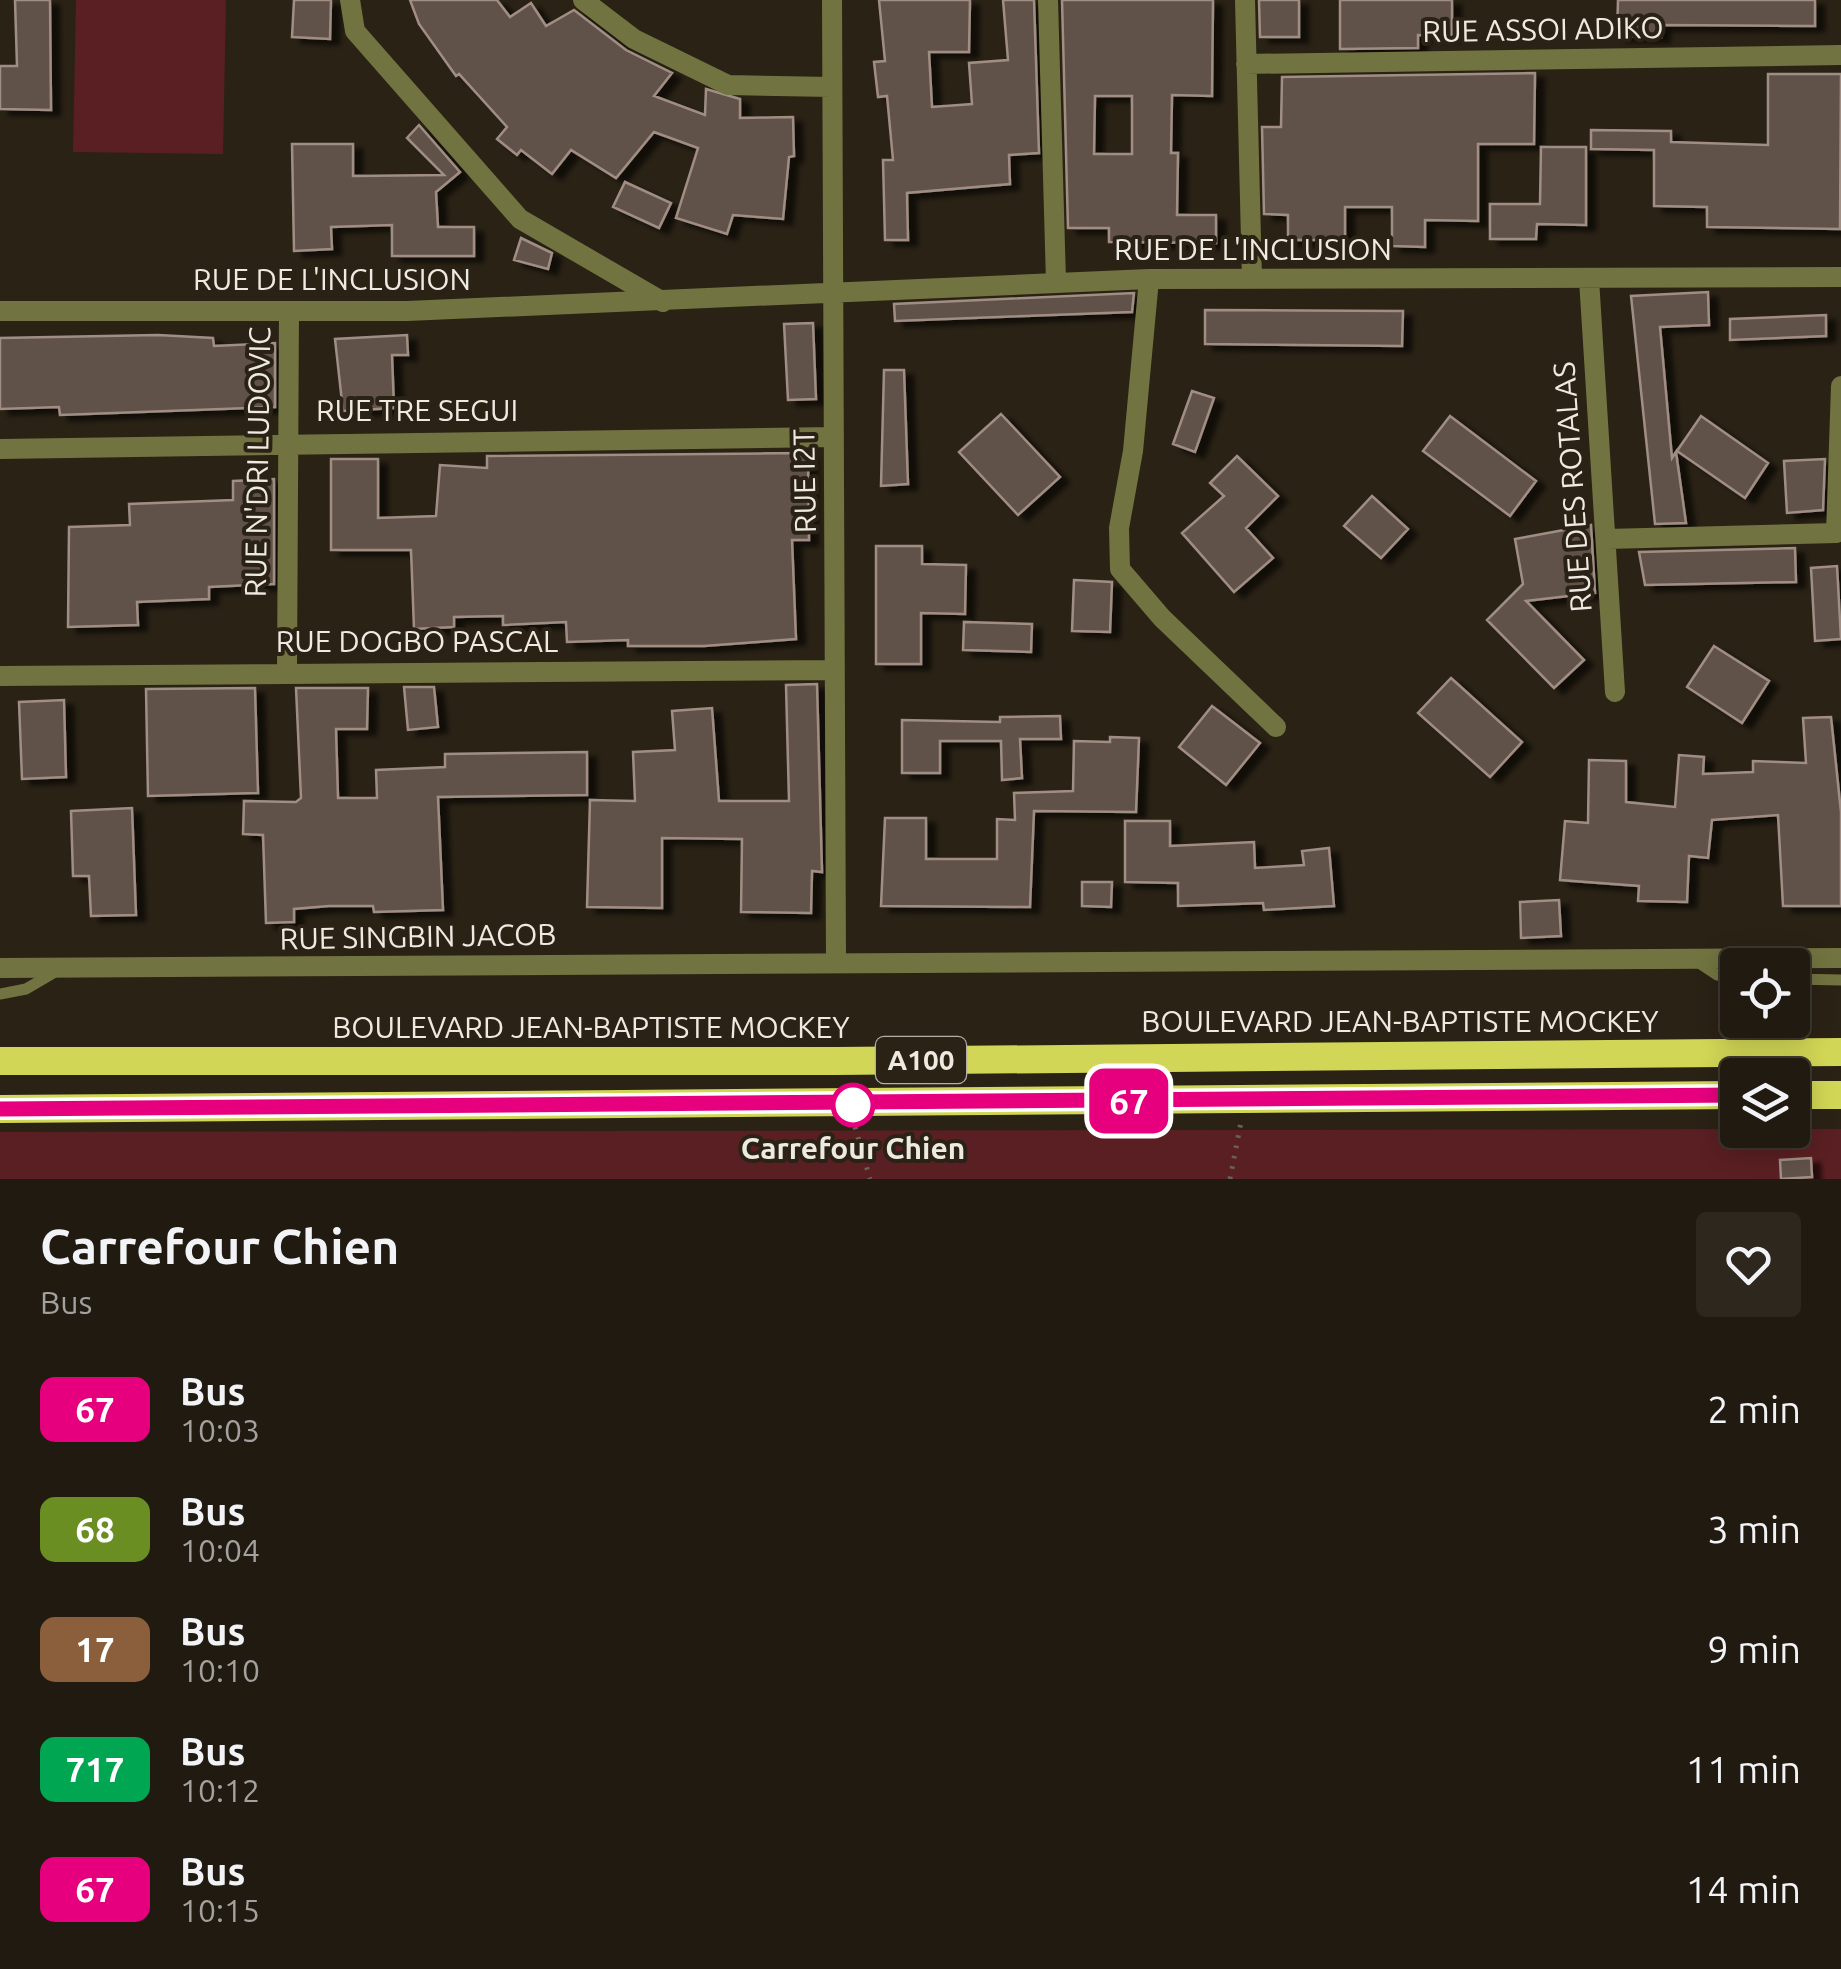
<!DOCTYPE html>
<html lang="fr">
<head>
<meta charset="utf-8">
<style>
  :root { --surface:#201a10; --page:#2d271e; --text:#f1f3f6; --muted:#a2a19f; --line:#3d3830 }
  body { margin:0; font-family:Ubuntu,sans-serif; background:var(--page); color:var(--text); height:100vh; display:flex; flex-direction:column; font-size:38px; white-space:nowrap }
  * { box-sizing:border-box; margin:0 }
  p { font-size:32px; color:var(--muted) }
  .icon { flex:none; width:55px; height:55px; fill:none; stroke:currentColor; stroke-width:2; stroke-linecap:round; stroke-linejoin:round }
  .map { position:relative; height:1179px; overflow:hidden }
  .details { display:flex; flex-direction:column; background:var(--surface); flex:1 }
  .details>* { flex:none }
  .badge { padding:0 20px; border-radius:15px; font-size:35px; line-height:65px }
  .controls { position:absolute; left:1720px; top:948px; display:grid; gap:20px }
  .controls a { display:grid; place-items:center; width:90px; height:90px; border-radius:10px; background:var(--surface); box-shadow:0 5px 25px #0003,0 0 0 2px var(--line); font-size:50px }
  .map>.badge { position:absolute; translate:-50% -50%; box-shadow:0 0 0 5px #fff }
  .round { display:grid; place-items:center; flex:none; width:105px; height:105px; border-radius:10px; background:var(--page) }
  .summary { display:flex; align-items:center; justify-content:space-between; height:170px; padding:0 40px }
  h1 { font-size:48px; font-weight:600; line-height:75px }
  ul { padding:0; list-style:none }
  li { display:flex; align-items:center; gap:30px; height:120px; padding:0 40px }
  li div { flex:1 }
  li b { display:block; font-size:38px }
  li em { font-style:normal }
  li .badge { min-width:110px; font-weight:700; text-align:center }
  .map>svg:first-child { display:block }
  .green { fill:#5a1f22 }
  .building { fill:#615148; stroke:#a08e84; stroke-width:2.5; fill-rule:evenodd; filter:url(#shadow) }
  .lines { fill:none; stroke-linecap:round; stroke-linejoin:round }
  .path { stroke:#696256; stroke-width:5; stroke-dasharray:2.5 8; stroke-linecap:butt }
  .service { stroke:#717440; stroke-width:11 }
  .minor { stroke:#717440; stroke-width:20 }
  .tertiary { stroke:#717440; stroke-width:20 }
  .trunk { stroke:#d1d656; stroke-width:28 }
  .line-casing { stroke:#fff; stroke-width:22 }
  .line { stroke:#e6007e; stroke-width:15 }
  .stop-dot { fill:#fff; stroke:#e6007e; stroke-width:5 }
  .labels { text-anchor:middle; stroke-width:8; stroke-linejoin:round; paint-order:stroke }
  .shield { fill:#2a2215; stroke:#b4aea4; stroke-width:2.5 }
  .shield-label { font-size:28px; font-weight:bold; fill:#efeae1 }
  .street-label { font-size:30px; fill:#efeae1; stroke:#2a2215 }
  .stop-label { font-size:30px; font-weight:bold; fill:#efeae1; stroke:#2a2215 }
</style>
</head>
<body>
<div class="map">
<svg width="1841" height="1179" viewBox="0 0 1841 1179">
  <defs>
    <filter id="shadow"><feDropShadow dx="9" dy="5.5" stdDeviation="2.5" flood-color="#0009"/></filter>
  </defs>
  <rect width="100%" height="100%" fill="#2a2215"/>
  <path class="green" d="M 76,0 L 226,0 L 223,154 L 73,152 Z
    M 1841,1129 L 1841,1179 L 0,1179 L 0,1132 Z"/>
  <path class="building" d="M 15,0 L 50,0 L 51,110 L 0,109 L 0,66 L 17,66 Z
    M 294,0 L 331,0 L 330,39 L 292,37 Z
    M 410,0 L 497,0 L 510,17 L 531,3 L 546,26 L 574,10 L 626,50 L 672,73 L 654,96 L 705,115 L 706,89 L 740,99 L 740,118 L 793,117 L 794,156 L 789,157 L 783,219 L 733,215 L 727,234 L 676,218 L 698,148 L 654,132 L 616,178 L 571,150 L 552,174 L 521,150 L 517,155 L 497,139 L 507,127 L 459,74 L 456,76 L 419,24 Z
    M 879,0 L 970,0 L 969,52 L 929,52 L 932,107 L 972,104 L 969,63 L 1008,60 L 1003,0 L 1034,0 L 1039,153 L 1009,155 L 1010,184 L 907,193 L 908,240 L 885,240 L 883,160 L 893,160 L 887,96 L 878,97 L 874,62 L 885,61 Z
    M 1062,0 L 1213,0 L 1212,96 L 1172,95 L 1171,153 L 1178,153 L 1177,215 L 1216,215 L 1216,243 L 1109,242 L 1109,228 L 1068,228 ZM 1095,96 L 1132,96 L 1132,154 L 1094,154 Z
    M 1259,0 L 1299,0 L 1299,37 L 1260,37 Z
    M 1340,0 L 1452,0 L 1452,36 L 1418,35 L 1418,48 L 1340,49 Z
    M 1618,0 L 1815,0 L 1815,26 L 1661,25 L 1661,37 L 1617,36 Z
    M 1535,73 L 1534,144 L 1478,144 L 1478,221 L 1425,220 L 1425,247 L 1392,246 L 1392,207 L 1345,207 L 1345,240 L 1288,240 L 1288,215 L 1264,214 L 1262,127 L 1281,127 L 1282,77 Z
    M 1768,74 L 1841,74 L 1840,229 L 1707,227 L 1707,207 L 1654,206 L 1654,150 L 1591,149 L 1591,130 L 1671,131 L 1671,142 L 1768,145 Z
    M 419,125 L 460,172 L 436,192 L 438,227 L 474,227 L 474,256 L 392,256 L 392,225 L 331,227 L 332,249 L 294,251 L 292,144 L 353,144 L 353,176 L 444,175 L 407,138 Z
    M 1541,147 L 1586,147 L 1586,225 L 1537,224 L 1536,239 L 1490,239 L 1490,204 L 1540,204 Z
    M 625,182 L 671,203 L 659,228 L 613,207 Z
    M 521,238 L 552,253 L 548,269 L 514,260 Z
    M 1708,292 L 1709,325 L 1660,327 L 1672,458 L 1676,452 L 1686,523 L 1655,524 L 1631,296 Z
    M 1134,293 L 1132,312 L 895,321 L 894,304 Z
    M 1205,310 L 1403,311 L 1402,346 L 1205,344 Z
    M 1826,315 L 1826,336 L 1730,340 L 1730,319 Z
    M 813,323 L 816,399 L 788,400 L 784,324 Z
    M 158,335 L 213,338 L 214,346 L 275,343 L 275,407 L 60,415 L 59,407 L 0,409 L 0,338 Z
    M 407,335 L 408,355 L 392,355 L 394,408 L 343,411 L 335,339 Z
    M 884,370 L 904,370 L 908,484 L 881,486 Z
    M 1192,391 L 1214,398 L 1195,452 L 1173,444 Z
    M 1001,414 L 1060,477 L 1018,515 L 959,452 Z
    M 1450,416 L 1536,481 L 1510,516 L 1423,451 Z
    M 1701,416 L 1768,463 L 1745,498 L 1677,451 Z
    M 808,453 L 809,540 L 792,540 L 796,639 L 704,646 L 628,646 L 628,640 L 567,642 L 566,622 L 503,625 L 503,616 L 454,617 L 454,627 L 414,629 L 411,550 L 331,550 L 331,459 L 378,459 L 378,518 L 436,516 L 440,465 L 487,468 L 487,456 Z
    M 1237,456 L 1278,496 L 1246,528 L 1273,558 L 1234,592 L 1182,533 L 1224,496 L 1210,483 Z
    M 1825,459 L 1823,510 L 1787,513 L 1784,461 Z
    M 274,479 L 274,584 L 209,587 L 209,599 L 137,602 L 138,625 L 68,627 L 69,527 L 130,525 L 129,504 L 233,500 L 233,481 Z
    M 1372,496 L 1408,529 L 1381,558 L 1344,526 Z
    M 1591,525 L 1595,593 L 1526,601 L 1584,660 L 1554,688 L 1487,620 L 1523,584 L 1515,539 Z
    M 876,546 L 922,546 L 922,564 L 966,565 L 965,614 L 921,613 L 921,664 L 876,664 Z
    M 1795,548 L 1796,582 L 1645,585 L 1639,552 Z
    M 1837,566 L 1841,639 L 1815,641 L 1811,568 Z
    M 1074,580 L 1112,582 L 1110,632 L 1072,631 Z
    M 964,622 L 1032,624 L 1031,652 L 963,650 Z
    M 1714,646 L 1769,681 L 1742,723 L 1687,687 Z
    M 1451,678 L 1522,742 L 1490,777 L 1418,713 Z
    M 817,684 L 822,872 L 812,871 L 811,913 L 741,912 L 742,839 L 662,838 L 662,908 L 587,907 L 590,800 L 635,801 L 633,752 L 675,750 L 672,711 L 712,708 L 719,801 L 789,801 L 786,685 Z
    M 404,687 L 434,687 L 438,727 L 408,730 Z
    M 255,688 L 258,793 L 148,796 L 146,689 Z
    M 296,688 L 368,688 L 367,729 L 336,729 L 338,798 L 377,798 L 376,770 L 445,767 L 445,754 L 587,752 L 587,795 L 438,797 L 443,910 L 374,912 L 373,906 L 329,906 L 294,909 L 294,922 L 266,923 L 263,835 L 243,834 L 244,801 L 296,802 L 301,798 Z
    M 64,700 L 66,777 L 22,779 L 19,702 Z
    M 1212,706 L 1260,743 L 1226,785 L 1179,747 Z
    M 1060,716 L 1061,739 L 1020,739 L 1022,778 L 1002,780 L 1001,741 L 940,741 L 940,773 L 902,773 L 902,720 L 1000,722 L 1000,717 Z
    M 1831,717 L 1841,812 L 1841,906 L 1783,906 L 1778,815 L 1712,820 L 1708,858 L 1689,856 L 1687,902 L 1638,901 L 1639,886 L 1560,880 L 1565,821 L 1588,823 L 1589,760 L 1626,761 L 1626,802 L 1675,807 L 1679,755 L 1704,757 L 1703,774 L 1753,772 L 1753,761 L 1806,763 L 1803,718 Z
    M 1110,737 L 1139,738 L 1136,812 L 1034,811 L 1030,907 L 881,906 L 885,818 L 926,818 L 926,859 L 997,859 L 997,819 L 1015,820 L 1014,793 L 1073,791 L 1074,741 L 1110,742 Z
    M 132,808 L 136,915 L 91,916 L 89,876 L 73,876 L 71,811 Z
    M 1125,821 L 1170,821 L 1170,846 L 1254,842 L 1255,868 L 1304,865 L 1302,851 L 1329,848 L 1334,906 L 1264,910 L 1263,903 L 1178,906 L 1178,883 L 1125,882 Z
    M 1082,882 L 1112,882 L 1111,907 L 1082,906 Z
    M 1559,900 L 1561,936 L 1521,938 L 1520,902 Z
    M 1811,1158 L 1812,1177 L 1781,1179 L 1780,1160 Z"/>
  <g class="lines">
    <path class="path" d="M 855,1127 L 870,1179
      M 1230,1179 L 1241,1122"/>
    <path class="service" d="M 1696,961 L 1717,975 L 1738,978
      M 1792,979 L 1841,980
      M 0,994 L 26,989 L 55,972"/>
    <path class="minor" d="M 350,0 L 355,31 L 520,219 L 663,302
      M 583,0 L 634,39 L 728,85 L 831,87
      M 832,0 L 836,961
      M 1048,0 L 1056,282
      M 1245,0 L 1252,279
      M 1246,64 L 1841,55
      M 1149,279 L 1133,451 L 1119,528 L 1120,569 L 1162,618 L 1276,727
      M 1589,279 L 1615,692
      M 0,311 L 407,311 L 1149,279 L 1841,277
      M 0,449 L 834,437
      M 1607,539 L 1836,533 L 1841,386
      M 287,673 L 289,311
      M 0,676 L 834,670"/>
    <path class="tertiary" d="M 0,968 L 1841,958"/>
    <path class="trunk" d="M 0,1061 L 836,1061 L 1841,1052
      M 1792,1095 L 1841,1095
      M 0,1109 L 1738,1095"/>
  </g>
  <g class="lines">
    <defs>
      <path id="line" d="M 0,1109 L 1738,1095"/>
    </defs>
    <use href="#line" class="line-casing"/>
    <use href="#line" class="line"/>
  </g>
  <circle class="stop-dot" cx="853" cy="1105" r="20"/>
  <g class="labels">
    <rect class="shield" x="876" y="1037" width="90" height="46" rx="8"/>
    <g class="shield-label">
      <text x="921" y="1070">A100</text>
    </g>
    <g class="street-label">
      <text transform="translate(1543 30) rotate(-1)" y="10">RUE ASSOI ADIKO</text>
      <text x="1253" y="260">RUE DE L'INCLUSION</text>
      <text x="332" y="290">RUE DE L'INCLUSION</text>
      <text x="417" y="421">RUE TRE SEGUI</text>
      <text transform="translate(258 462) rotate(-89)" y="10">RUE N'DRI LUDOVIC</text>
      <text transform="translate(805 481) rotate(-91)" y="10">RUE I2T</text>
      <text transform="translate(1573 487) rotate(-94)" y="10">RUE DES ROTALAS</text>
      <text x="417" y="652">RUE DOGBO PASCAL</text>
      <text transform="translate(418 937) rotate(-1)" y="10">RUE SINGBIN JACOB</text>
      <text x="1400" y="1032">BOULEVARD JEAN-BAPTISTE MOCKEY</text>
      <text x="591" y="1038">BOULEVARD JEAN-BAPTISTE MOCKEY</text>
    </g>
    <g class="stop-label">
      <text x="853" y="1159">Carrefour Chien</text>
    </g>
  </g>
</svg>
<div class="controls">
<a><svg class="icon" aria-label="locate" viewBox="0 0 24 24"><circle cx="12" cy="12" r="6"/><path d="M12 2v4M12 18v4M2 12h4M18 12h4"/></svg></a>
<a><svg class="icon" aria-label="layers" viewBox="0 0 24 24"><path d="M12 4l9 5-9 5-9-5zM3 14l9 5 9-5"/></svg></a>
</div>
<b class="badge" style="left:1129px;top:1101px;background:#e6007e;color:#fff">67</b>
</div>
<section class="details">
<div class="summary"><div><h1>Carrefour Chien</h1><p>Bus</p></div><a class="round"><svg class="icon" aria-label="heart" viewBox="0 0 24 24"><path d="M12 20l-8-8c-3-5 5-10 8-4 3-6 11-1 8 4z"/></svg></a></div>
<ul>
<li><span class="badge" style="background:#e6007e;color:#fff">67</span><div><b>Bus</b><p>10:03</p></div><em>2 min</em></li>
<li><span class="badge" style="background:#6b8e23;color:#fff">68</span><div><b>Bus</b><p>10:04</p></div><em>3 min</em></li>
<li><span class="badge" style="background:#8b5e3c;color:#fff">17</span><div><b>Bus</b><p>10:10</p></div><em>9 min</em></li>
<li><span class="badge" style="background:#00a651;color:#fff">717</span><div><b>Bus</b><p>10:12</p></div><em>11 min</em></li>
<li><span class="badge" style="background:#e6007e;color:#fff">67</span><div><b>Bus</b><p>10:15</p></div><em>14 min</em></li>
</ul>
</section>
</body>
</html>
